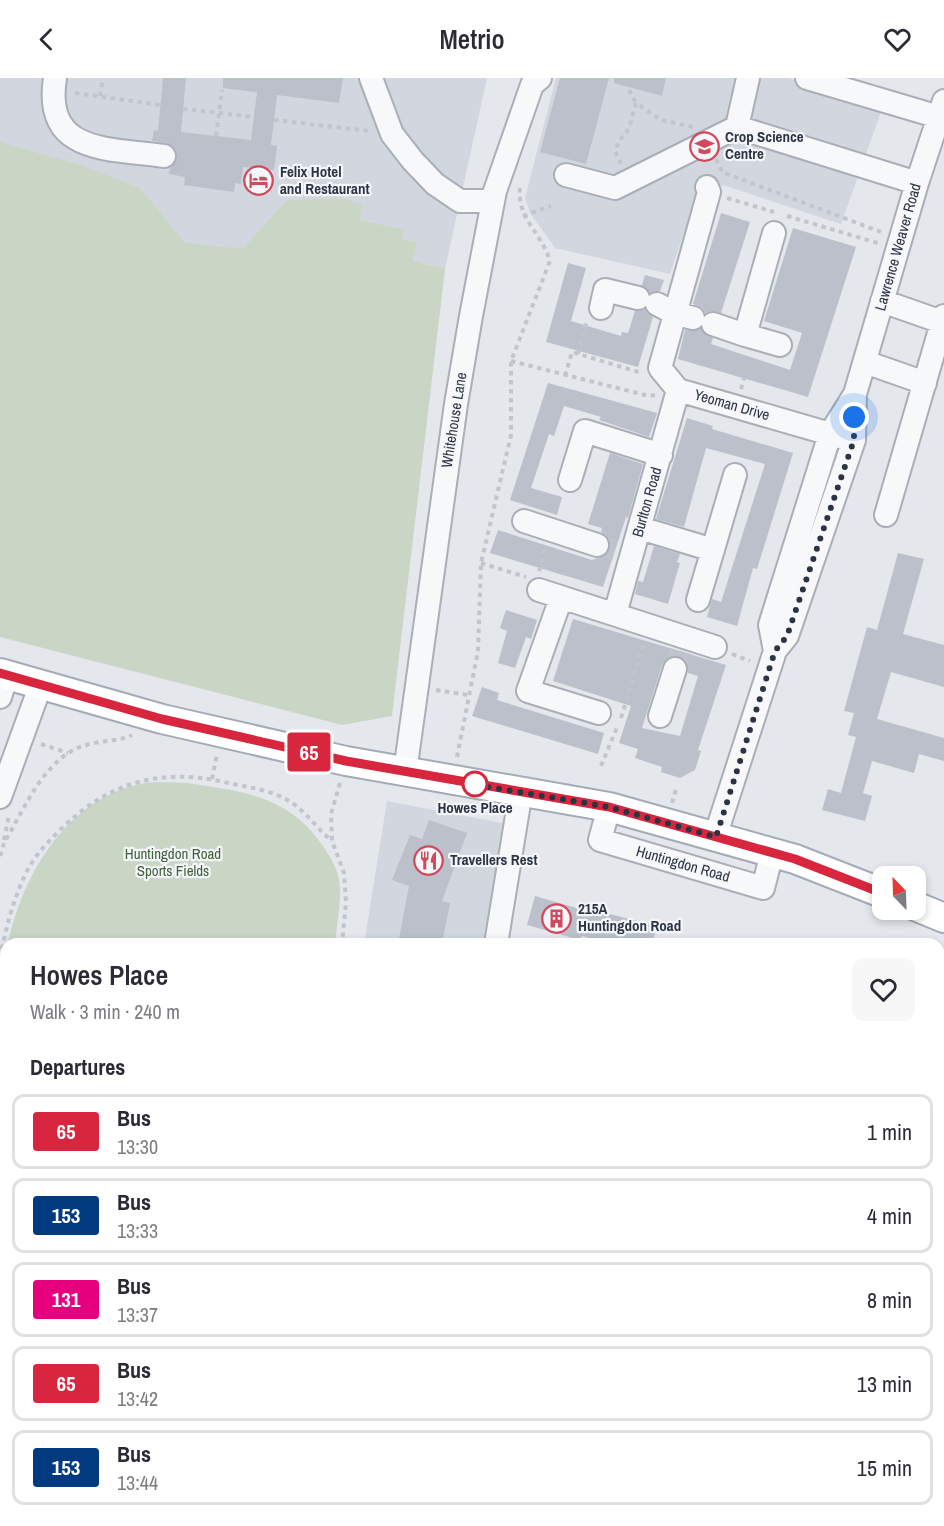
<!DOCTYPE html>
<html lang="en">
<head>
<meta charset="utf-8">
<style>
  :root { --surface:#fff; --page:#f7f7f7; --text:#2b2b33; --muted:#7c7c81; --line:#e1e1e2 }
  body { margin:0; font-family:"Archivo Narrow",sans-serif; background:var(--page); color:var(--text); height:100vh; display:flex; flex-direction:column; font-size:22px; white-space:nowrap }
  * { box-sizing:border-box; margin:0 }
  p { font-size:20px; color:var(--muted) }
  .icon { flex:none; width:33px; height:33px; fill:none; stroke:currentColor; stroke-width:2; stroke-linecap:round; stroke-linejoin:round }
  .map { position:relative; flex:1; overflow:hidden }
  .sheet { position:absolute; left:0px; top:860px; width:945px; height:590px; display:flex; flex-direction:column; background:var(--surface); border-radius:18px 18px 0 0; box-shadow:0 3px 9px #0003 }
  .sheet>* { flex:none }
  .badge { padding:0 12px; border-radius:4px; font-size:21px; line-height:39px }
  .needle { width:39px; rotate:337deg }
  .fabs { position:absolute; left:872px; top:788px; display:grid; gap:12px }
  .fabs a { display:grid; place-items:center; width:54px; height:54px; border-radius:12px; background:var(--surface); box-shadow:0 3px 9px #0003; font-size:30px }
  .you { position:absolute; width:30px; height:30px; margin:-15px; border:4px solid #fff; border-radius:50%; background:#1a73e8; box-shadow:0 0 0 9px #1a73e833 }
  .map>.badge { position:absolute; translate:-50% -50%; box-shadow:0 0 0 3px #fff }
  h2 { padding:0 30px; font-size:22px; line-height:54px }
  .round { display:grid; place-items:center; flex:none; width:63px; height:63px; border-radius:12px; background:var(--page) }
  .headline { display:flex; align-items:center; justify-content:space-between; height:102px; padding:0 30px }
  h1 { font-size:28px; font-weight:600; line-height:45px }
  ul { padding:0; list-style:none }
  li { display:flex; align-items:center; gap:18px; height:75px; margin:0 12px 9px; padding:0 18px; border:3px solid var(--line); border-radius:12px }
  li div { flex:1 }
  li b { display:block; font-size:22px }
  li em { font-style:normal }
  li .badge { min-width:66px; font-weight:700; text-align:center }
  header { display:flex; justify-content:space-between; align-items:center; height:78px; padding:0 30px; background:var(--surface); font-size:27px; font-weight:600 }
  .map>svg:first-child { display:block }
  .built { fill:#d2d6de }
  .green { fill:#c9d6c5 }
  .building { fill:#bbc0ca; fill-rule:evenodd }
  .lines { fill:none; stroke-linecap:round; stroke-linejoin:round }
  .minor-tunnel { stroke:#bfc3cb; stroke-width:22; stroke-dasharray:22 11; stroke-linecap:butt }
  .minor-casing { stroke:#a9aeb7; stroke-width:26 }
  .major-casing { stroke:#a3abb8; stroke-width:32 }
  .path { stroke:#c2c5cb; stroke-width:4; stroke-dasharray:4.5 4.5; stroke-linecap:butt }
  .minor { stroke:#f7f8fa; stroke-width:22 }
  .major { stroke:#fff; stroke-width:28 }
  .line-casing { stroke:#fff; stroke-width:14 }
  .line { stroke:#d7263d; stroke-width:9 }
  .walk { stroke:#2b3445; stroke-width:6; stroke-dasharray:0 10.8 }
  .stop-dot { fill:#fff; stroke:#d7263d; stroke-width:3 }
  .labels { text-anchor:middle; stroke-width:4.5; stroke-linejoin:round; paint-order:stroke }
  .poi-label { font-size:15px; font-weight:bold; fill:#2b3445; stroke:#f4f6f9; text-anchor:start }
  .street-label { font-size:15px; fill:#2b3445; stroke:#f4f6f9 }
  .stop-label { font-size:15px; font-weight:bold; fill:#2b3445; stroke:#f4f6f9 }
  .park-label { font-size:15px; fill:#3f6138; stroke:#f4f6f9 }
</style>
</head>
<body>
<header><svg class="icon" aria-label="back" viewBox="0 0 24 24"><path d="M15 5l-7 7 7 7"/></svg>Metrio<svg class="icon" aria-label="heart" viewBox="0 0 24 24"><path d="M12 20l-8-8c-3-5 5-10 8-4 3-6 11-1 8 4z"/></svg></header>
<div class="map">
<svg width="944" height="1448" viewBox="0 0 944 1448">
  <rect width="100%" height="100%" fill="#e4e7ec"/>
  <path class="built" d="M 0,0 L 487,0 L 445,191 L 412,183 L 402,161 L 405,152 L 219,216 L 0,88 Z
    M 556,0 L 789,0 L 882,31 L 841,146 L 726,108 L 701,105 L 670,196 L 555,170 L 530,135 L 525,120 Z
    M 387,723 L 507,746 L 483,865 L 364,866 Z"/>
  <path class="green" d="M 0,64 L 83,88 L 140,110 L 185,165 L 243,171 L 287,122 L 346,121 L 362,127 L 359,142 L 405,152 L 402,161 L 417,164 L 413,183 L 445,191 L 392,638 L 342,647 L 0,559 Z
    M 187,705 C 244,714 288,717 323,768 C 329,777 337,790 339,801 C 342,822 337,845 335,865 L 8,865 C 23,797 66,721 141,706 C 156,703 172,705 187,705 Z
    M 6,872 L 6,1346 L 0,1344 L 0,906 Z
    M 0,1407 L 6,1408 L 6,1443 L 121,1443 L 135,1448 L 0,1448 Z
    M 260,1443 L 394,1443 L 393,1448 L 259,1448 Z"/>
  <path class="building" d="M 163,0 L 186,0 L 181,54 L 251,62 L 257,14 L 223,10 L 223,0 L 343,0 L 339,25 L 277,17 L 271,67 L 277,68 L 274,92 L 243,89 L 241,106 L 235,105 L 234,114 L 184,107 L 185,99 L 169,96 L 170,90 L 177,80 L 176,72 L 166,65 L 152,63 L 154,52 L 158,53 Z
    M 560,0 L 609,0 L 586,86 L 540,74 Z
    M 614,0 L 666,0 L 662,18 L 614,5 Z
    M 721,135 L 750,144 L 721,235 L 711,233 L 705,235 L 702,230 L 693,226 Z
    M 793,150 L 856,169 L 808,319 L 678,281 L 685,252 L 701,251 L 713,260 L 711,266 L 790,292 L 802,255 L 764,243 Z
    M 568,185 L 586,190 L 571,243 L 621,258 L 622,254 L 628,255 L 635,233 L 645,231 L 653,239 L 638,289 L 546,264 Z
    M 645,197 L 664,202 L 660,213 L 650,215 L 642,207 Z
    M 548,305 L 657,335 L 649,359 L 599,342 L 601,339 L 564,328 L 554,358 L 549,356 L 531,410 L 562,419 L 557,437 L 510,422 Z
    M 687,340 L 713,348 L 712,351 L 793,375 L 757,491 L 753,490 L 737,548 L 707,539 L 712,521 L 721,524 L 765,386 L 706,370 L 684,449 L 656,441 Z
    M 610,375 L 643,386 L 628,440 L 626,439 L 603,509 L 490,475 L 498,452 L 592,482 L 606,477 L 610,471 L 607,458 L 601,454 L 602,450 L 588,446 Z
    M 654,468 L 680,476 L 677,484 L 680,485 L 668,526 L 635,516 L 638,503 L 643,504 Z
    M 898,475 L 924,481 L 903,556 L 944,567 L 944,609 L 891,594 L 877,641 L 944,660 L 944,683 L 919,676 L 914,695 L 872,683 L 863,715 L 872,718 L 865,743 L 822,732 L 828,711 L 841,715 L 856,659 L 848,657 L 854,635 L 844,633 L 867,549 L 877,552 Z
    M 506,532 L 537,542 L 531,561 L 526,559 L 515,590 L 498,585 L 507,553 L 500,550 Z
    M 573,541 L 726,587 L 698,672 L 701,673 L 695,692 L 680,700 L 661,694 L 662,689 L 635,680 L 638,671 L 619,665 L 631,628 L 553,603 ZM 672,578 L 685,582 L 688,595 L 698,598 L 680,658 L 642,650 L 662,587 Z
    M 482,609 L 499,615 L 497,622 L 604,655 L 598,676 L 472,638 Z
    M 429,742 L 467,755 L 442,823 L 450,825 L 442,866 L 398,866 L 409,808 L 392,802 L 410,757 L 422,761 Z
    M 535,818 L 597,836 L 598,833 L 657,848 L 652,866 L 610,866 L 582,858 L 580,862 L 527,847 Z"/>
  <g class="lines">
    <path class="minor-tunnel" d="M 597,467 L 615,472
      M 675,591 L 680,573"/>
    <defs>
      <path id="minor" d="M 55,0 C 43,77 110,70 164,78
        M 371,0 L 392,56 L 413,83 L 435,106 L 460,123 L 493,123
        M 748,0 L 737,49 L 917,105
        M 807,0 L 939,39
        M 566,97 L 615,110 L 737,49
        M 707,109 L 709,114 L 660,290 L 678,312 L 844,360
        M 882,223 L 942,244
        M 657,226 L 674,235 L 693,240
        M 601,230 L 605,212 L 638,220
        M 713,246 L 745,257 L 774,155
        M 745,257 L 780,267
        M 865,284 L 925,305
        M 570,402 L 585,353 L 661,377
        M 886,437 L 944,238
        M 524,443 L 597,467
        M 640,450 L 713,472
        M 539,512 L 715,569
        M 561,520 L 528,613 L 599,635
        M 698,522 L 735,397
        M 615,536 L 678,312
        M 775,573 L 770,547 L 830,356 L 855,316 L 917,105 L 944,23
        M 0,619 L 7,597
        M 660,638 L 675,591
        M 405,694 L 456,326 L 471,238 L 495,113 L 532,7 L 540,0
        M 0,719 L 41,606
        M 609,729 L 600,762 L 763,810 L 772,775
        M 715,759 L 775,573 L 787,558 L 854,362 L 855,317
        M 496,866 L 521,713
        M 0,1386 L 6,1388
        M 939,1394 L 944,1392
        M 170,1443 L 175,1448
        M 780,1448 L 794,1443"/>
      <path id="major" d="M 0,595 L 162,641 L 346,683 L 609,729 L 795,781 L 882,815
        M 915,828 L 944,840"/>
    </defs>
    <use href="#minor" class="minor-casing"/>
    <use href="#major" class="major-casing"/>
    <path class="path" d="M 629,12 L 636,25
      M 75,15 L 160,27
      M 100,18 L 103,0
      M 183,31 L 254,39
      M 274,42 L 369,53
      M 216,58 L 222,12
      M 716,81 L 722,94 L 881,154
      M 621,86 L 615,73 L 619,63 L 629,51 L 636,25 L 661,42 L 693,49
      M 727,120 L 774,134
      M 523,138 L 551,128
      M 787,138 L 881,166
      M 578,276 L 587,242
      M 511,283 L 649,318 L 655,317
      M 565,298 L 572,274 L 642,295
      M 741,311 L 744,300
      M 481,485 L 526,499
      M 539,493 L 545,471
      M 732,576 L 750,583
      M 436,612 L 468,617
      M 621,640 L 643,567
      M 41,666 L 68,675
      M 457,679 L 478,573 L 481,485 L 511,357 L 511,283 L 550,183 C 541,153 517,142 520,109
      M 601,688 L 618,647
      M 212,701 L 217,676
      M 340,705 L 331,736 L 332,763 L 344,795 L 346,825 L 342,866
      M 672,725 L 677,708
      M 4,762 L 9,737
      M 0,778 L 4,765 C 24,732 45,678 86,667 C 102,662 118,664 132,657
      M 0,880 C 6,850 13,821 27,793 C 35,778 46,766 58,754 C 105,706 158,689 224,704 C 245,709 270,711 289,723 C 306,733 317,751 332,763
      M 0,1350 L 6,1351
      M 225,1443 L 231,1448"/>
    <use href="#minor" class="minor"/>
    <use href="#major" class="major"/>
  </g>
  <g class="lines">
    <defs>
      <path id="line" d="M 0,595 L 162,641 L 346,683 L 609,729 L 795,781 L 882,815"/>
    </defs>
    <use href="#line" class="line-casing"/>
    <use href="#line" class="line"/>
    <path class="walk" d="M 475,706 L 471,706 L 609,729 L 716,759 L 775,573 L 787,558 L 854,362 L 854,339"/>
  </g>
  <defs>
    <symbol id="university-ring" viewBox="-11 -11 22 22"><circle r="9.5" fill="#f4f6f9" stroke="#d1495b" stroke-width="1.5"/><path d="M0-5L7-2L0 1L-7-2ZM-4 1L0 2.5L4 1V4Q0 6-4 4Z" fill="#d1495b"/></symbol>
    <symbol id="hotel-ring" viewBox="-11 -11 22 22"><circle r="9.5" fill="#f4f6f9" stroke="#d1495b" stroke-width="1.5"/><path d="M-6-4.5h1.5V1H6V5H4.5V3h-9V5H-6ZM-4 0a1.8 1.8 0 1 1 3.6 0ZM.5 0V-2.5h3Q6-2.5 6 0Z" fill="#d1495b"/></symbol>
    <symbol id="restaurant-ring" viewBox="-11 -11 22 22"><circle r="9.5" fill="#f4f6f9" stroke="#d1495b" stroke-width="1.5"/><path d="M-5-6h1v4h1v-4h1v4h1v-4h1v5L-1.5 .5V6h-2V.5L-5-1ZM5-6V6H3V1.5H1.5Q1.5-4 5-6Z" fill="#d1495b"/></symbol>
    <symbol id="building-ring" viewBox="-11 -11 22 22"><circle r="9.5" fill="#f4f6f9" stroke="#d1495b" stroke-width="1.5"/><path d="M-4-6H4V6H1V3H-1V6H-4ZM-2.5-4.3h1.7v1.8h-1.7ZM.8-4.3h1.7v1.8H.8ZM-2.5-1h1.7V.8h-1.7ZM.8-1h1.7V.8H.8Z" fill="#d1495b"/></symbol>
  </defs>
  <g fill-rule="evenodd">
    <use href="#university-ring" x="688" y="52" width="33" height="33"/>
    <use href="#hotel-ring" x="242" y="86" width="33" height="33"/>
    <use href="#restaurant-ring" x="412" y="766" width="33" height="33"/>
    <use href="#building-ring" x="540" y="824" width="33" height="33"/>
  </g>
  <circle class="stop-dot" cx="475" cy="706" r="12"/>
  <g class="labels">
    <g class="poi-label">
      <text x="725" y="64">Crop Science<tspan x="725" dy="17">Centre</tspan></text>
      <text x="280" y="99">Felix Hotel<tspan x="280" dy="17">and Restaurant</tspan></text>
      <text x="450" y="787">Travellers Rest</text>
      <text x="578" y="836">215A<tspan x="578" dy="17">Huntingdon Road</tspan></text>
    </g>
    <g class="street-label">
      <text transform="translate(898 169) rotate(-74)" y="5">Lawrence Weaver Road</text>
      <text transform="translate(732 327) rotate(16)" y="5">Yeoman Drive</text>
      <text transform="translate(454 342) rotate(-81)" y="5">Whitehouse Lane</text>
      <text transform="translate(647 424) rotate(-74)" y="5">Burlton Road</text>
      <text transform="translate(683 786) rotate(16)" y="5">Huntingdon Road</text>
    </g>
    <g class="stop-label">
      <text x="475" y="735">Howes Place</text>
    </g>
    <g class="park-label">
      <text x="173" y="781">Huntingdon Road<tspan x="173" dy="17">Sports Fields</tspan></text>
    </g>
  </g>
</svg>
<div class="fabs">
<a><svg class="needle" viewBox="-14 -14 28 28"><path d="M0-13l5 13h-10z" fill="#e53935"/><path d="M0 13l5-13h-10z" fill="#7c7c81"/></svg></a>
</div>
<div class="you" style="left:854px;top:339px"></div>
<b class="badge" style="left:309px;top:674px;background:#d7263d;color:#fff">65</b>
<section class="sheet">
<div class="headline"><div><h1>Howes Place</h1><p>Walk · 3 min · 240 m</p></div><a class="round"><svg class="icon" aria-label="heart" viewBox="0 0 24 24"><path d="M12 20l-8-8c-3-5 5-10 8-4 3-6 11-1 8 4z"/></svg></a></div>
<h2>Departures</h2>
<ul>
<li><span class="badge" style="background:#d7263d;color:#fff">65</span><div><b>Bus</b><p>13:30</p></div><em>1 min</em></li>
<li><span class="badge" style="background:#003b80;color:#fff">153</span><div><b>Bus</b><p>13:33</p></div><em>4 min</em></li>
<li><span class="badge" style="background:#e6007e;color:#fff">131</span><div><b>Bus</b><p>13:37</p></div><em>8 min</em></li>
<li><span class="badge" style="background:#d7263d;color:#fff">65</span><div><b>Bus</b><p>13:42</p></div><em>13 min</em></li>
<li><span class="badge" style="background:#003b80;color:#fff">153</span><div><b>Bus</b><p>13:44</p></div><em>15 min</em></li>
</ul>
</section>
</div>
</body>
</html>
